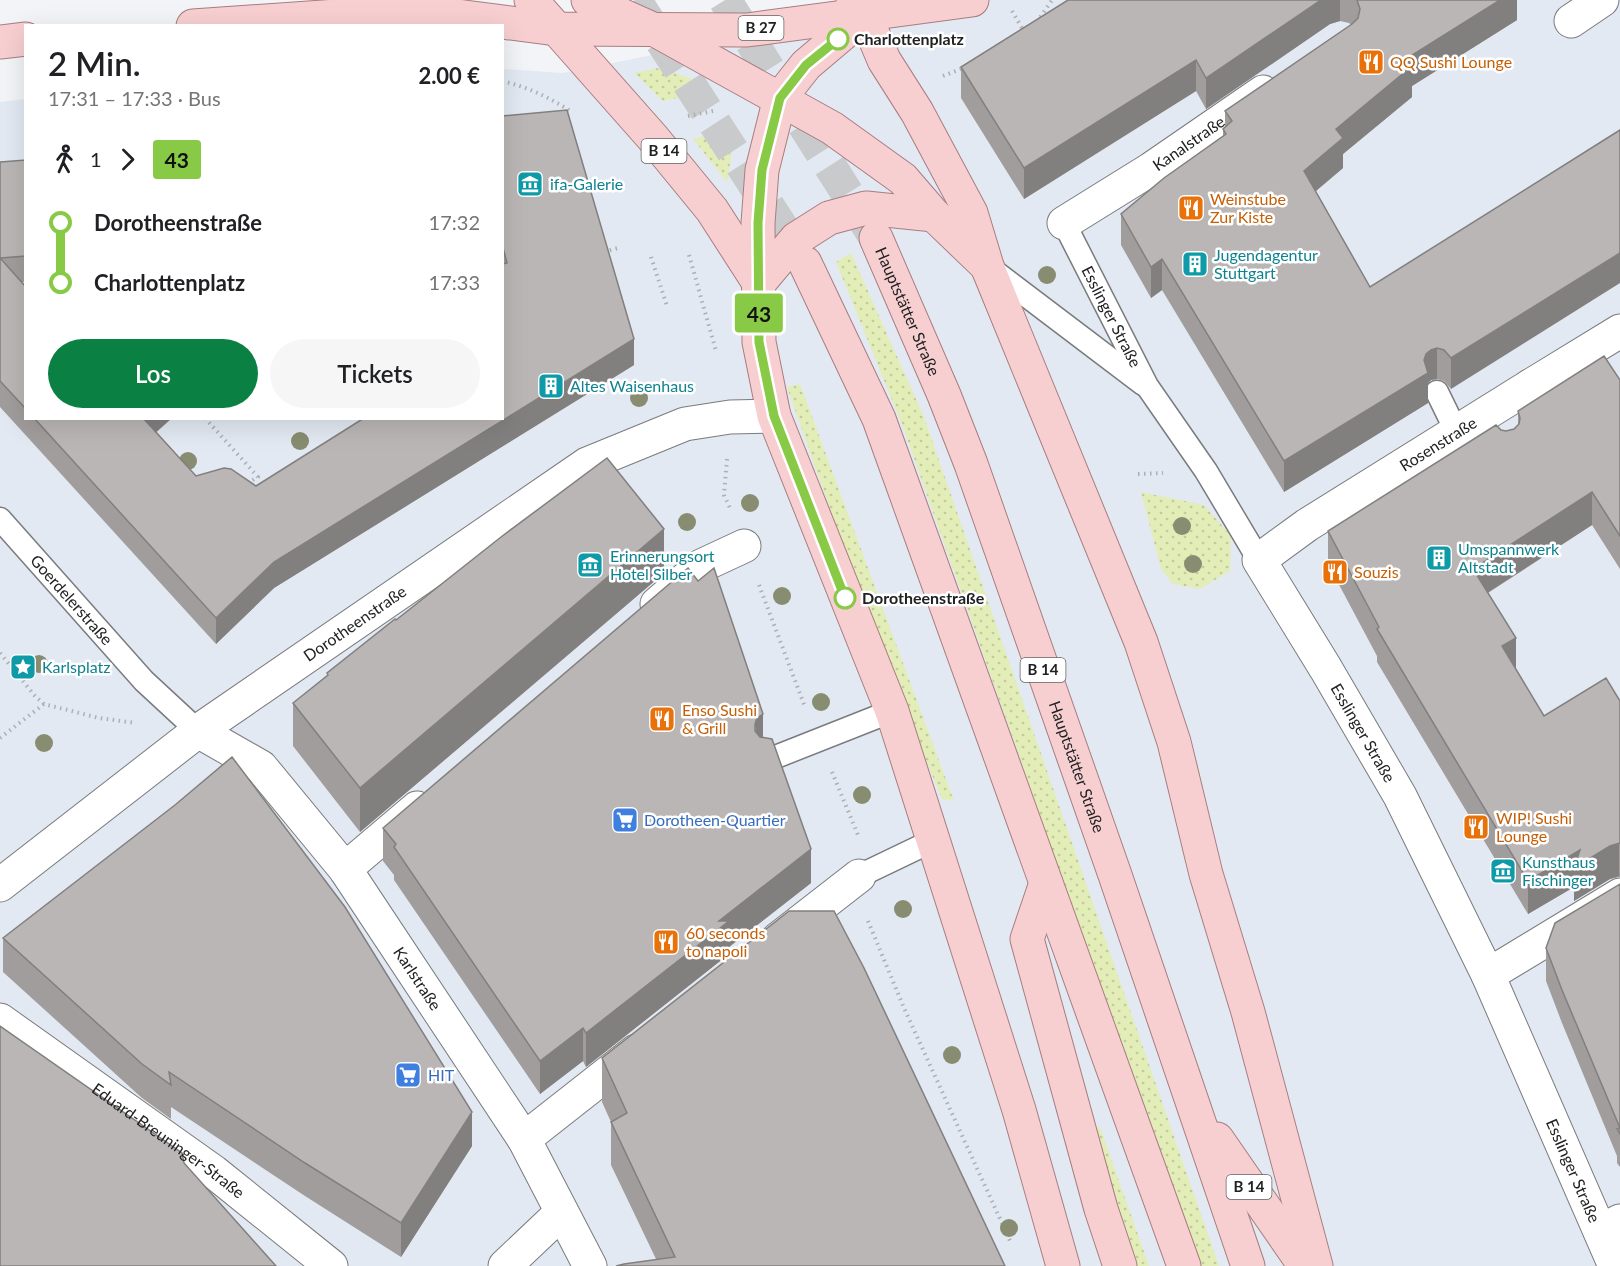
<!DOCTYPE html>
<html lang="de">
<head>
<meta charset="utf-8">
<style>
  :root { --surface:#fff; --page:#f6f6f6; --text:#202124; --muted:#757577; --accent:#0b8043 }
  body { margin:0; font-family:Lato,sans-serif; background:var(--page); color:var(--text); height:100vh; display:flex; flex-direction:column; font-size:22px; white-space:nowrap }
  * { box-sizing:border-box; margin:0 }
  p { font-size:20px; color:var(--muted) }
  .icon { flex:none; width:33px; height:33px; fill:none; stroke:currentColor; stroke-width:2; stroke-linecap:round; stroke-linejoin:round }
  .map { position:relative; flex:1; overflow:hidden }
  .panel { position:absolute; left:24px; top:24px; width:480px; height:396px; display:flex; flex-direction:column; background:var(--surface); border-radius:0px; box-shadow:0 6px 24px #0002 }
  .panel>* { flex:none }
  .badge { padding:0 12px; border-radius:4px; font-size:21px; line-height:39px }
  .map>.badge { position:absolute; translate:-50% -50%; box-shadow:0 0 0 3px #fff }
  .legs { display:flex; align-items:center; gap:9px; height:66px; padding:0 24px; font-size:20px }
  .legs p { margin-inline-start:auto }
  .overview { display:flex; align-items:center; justify-content:space-between; height:102px; padding:0 24px }
  h1 { font-size:33px; font-weight:600; line-height:45px }
  .primary-button { display:flex; gap:12px; margin-top:auto; padding:12px 24px }
  .primary-button a { flex:1; height:69px; border-radius:36px; background:var(--accent); color:#fff; font-size:24px; font-weight:600; line-height:69px; text-align:center }
  .primary-button a+a { background:var(--page); color:var(--text) }
  ul { padding:0 24px; list-style:none }
  li { display:flex; align-items:center; gap:21px; height:60px; font-size:22px }
  li i { display:grid; place-items:center; width:9px; height:100%; margin:0 8px; background:currentColor }
  li i::after { content:''; width:15px; height:15px; margin:-8px; border:4px solid; border-radius:50%; background:var(--surface) }
  li p { margin-inline-start:auto }
  li:first-child i { background:linear-gradient(#0000 50%,currentColor 0) }
  li:last-child i { background:linear-gradient(currentColor 50%,#0000 0) }
  .map>svg:first-child { display:block }
  .built { fill:#e2e9f2 }
  .grass { fill:url(#grass-dots) }
  .lines { fill:none; stroke-linecap:round; stroke-linejoin:round }
  .primary-tunnel { stroke:#c8cacc; stroke-width:33; stroke-dasharray:33 16; stroke-linecap:butt }
  .service-casing { stroke:#797b7e; stroke-width:25 }
  .pedestrian-casing { stroke:#797b7e; stroke-width:35 }
  .minor-casing { stroke:#797b7e; stroke-width:35 }
  .primary-casing { stroke:#a87d80; stroke-width:35 }
  .path { stroke:#adafb1; stroke-width:4; stroke-dasharray:1.5 4.5; stroke-linecap:butt }
  .service { stroke:#fff; stroke-width:22 }
  .pedestrian { stroke:#fff; stroke-width:33 }
  .minor { stroke:#fff; stroke-width:33 }
  .primary { stroke:#f7cfd1; stroke-width:33 }
  .tree { fill:#888c70 }
  .wall { fill:#a09d9c }
  .shaded-wall { fill:#827f7f }
  .building { fill:#bab6b5; stroke:#827f7f; stroke-width:1.5 }
  .line-1-casing { stroke:#fff; stroke-width:14 }
  .line-1 { stroke:#88c946; stroke-width:9 }
  .stop-1-dot { fill:#fff; stroke:#88c946; stroke-width:3 }
  .labels { text-anchor:middle; stroke-width:5; stroke-linejoin:round; paint-order:stroke }
  .shield { fill:#fff; stroke:#636464; stroke-width:1.5 }
  .shield-label { font-size:15px; font-weight:bold; fill:#202122 }
  .stop-label { font-size:16px; font-weight:bold; fill:#202122; stroke:#fff; text-anchor:start }
  .food-label { font-size:16px; fill:#c56008; stroke:#fff; text-anchor:start }
  .street-label { font-size:16px; fill:#202122; stroke:#fff }
  .culture-label { font-size:16px; fill:#0d838f; stroke:#fff; text-anchor:start }
  .shop-label { font-size:16px; fill:#366cbe; stroke:#fff; text-anchor:start }
</style>
</head>
<body>
<div class="map">
<svg width="1620" height="1266" viewBox="0 0 1620 1266">
  <defs>
    <pattern id="grass-dots" width="8" height="8" patternUnits="userSpaceOnUse" patternTransform="scale(1.5)"><rect width="8" height="8" fill="#e3edb8"/><path d="M2 2h.1M6 6h.1" fill="none" stroke="#c2cb9e" stroke-width="1.8" stroke-linecap="round"/></pattern>
  </defs>
  <rect width="100%" height="100%" fill="#f2f4f7"/>
  <path class="built" d="M 926,0 L 1620,0 L 1620,1266 L 0,1266 L 0,102 L 25,99 L 26,418 L 502,418 L 503,69 L 563,73 Z"/>
  <path class="grass" d="M 658,68 L 690,78 L 715,90 L 663,101 L 634,73 Z
    M 736,127 L 727,182 L 693,139 Z
    M 851,253 L 924,417 L 1219,1266 L 1199,1266 L 903,427 L 836,262 Z
    M 800,384 L 954,801 L 942,799 L 870,623 L 787,387 Z
    M 1141,492 L 1204,505 L 1231,536 L 1230,571 L 1200,589 L 1173,584 L 1161,569 Z
    M 1100,1127 L 1149,1266 L 1132,1266 L 1091,1130 Z"/>
  <g class="lines">
    <path class="primary-tunnel" d="M 635,0 L 805,263
      M 725,0 L 873,234"/>
    <defs>
      <g id="service">
        <path id="s1" d="M 1064,223 L 1147,386 L 1206,471 L 1259,560"/>
        <path d="M 990,268 L 1143,384"/>
        <path d="M 1437,392 L 1457,433"/>
        <path id="s2" d="M 0,519 L 144,681 L 198,731"/>
        <path d="M 768,760 L 892,711"/>
        <path d="M 859,876 L 934,840"/>
      </g>
      <g id="pedestrian">
        <path d="M 1571,21 L 1602,0"/>
        <path id="s3" d="M 1064,223 L 1151,169 L 1263,92"/>
        <path d="M 1530,386 L 1620,331"/>
        <path d="M 657,604 L 701,566 L 744,546"/>
        <path id="s4" d="M 198,731 L 261,767 L 345,869 L 524,1139 L 590,1266"/>
        <path d="M 345,869 L 417,808"/>
        <path d="M 778,939 L 859,876"/>
        <path d="M 1488,975 L 1620,895"/>
        <path id="s5" d="M 0,1020 L 214,1172 L 331,1266"/>
        <path d="M 524,1139 L 636,1051"/>
        <path d="M 1600,1231 L 1620,1221"/>
        <path d="M 505,1266 L 561,1213"/>
      </g>
      <g id="minor">
        <path id="s6" d="M 1530,386 L 1307,525 L 1259,560 L 1326,669 L 1400,796 L 1488,975 L 1615,1266"/>
        <path id="s7" d="M 0,885 L 198,731 L 587,464 L 685,424 L 730,417 L 774,416"/>
      </g>
      <g id="primary">
        <path d="M 531,0 L 653,138 L 712,210 L 759,283"/>
        <path d="M 588,0 L 657,31 L 832,128 L 903,179 L 934,215 L 986,265"/>
        <path d="M 853,0 L 865,15 L 884,60 L 917,112 L 971,213 L 987,266 L 1141,642 L 1174,742 L 1206,874 L 1248,1012 L 1316,1266"/>
        <path d="M 879,0 L 865,15 L 806,65 L 780,98 L 762,170 L 758,223 L 759,342 L 774,416 L 892,711 L 1019,1110 L 1063,1266"/>
        <path d="M 193,26 L 366,14 L 426,12 L 556,29 L 747,30 L 972,0"/>
        <path d="M 0,42 L 26,39"/>
        <path id="s8" d="M 876,238 L 944,395 L 971,464 L 1115,875 L 1248,1266"/>
        <path d="M 805,263 L 879,419 L 1184,1266"/>
        <path d="M 759,283 L 796,239 L 829,218 L 866,208 L 934,215"/>
        <path d="M 1046,883 L 1027,939 L 1101,1209 L 1120,1266"/>
        <path d="M 1217,1139 L 1305,1266"/>
      </g>
    </defs>
    <use href="#service" class="service-casing"/>
    <use href="#pedestrian" class="pedestrian-casing"/>
    <use href="#minor" class="minor-casing"/>
    <use href="#primary" class="primary-casing"/>
    <path class="path" d="M 1012,11 L 1025,33
      M 1037,22 L 1052,0
      M 943,76 L 963,68
      M 502,81 C 528,87 550,98 572,112
      M 688,116 L 713,111
      M 604,252 L 618,248
      M 689,255 L 716,351
      M 651,257 L 667,306
      M 205,418 L 258,477 L 246,484
      M 727,459 L 724,495 L 730,508
      M 1138,474 L 1163,473
      M 759,585 L 805,707
      M 0,653 L 35,696 L 44,704 L 99,718 L 136,723
      M 0,738 L 44,704
      M 832,772 L 858,835
      M 868,921 L 904,1008 L 1011,1243"/>
    <use href="#service" class="service"/>
    <use href="#pedestrian" class="pedestrian"/>
    <use href="#minor" class="minor"/>
    <use href="#primary" class="primary"/>
  </g>
  <g class="tree">
    <circle cx="1047" cy="275" r="9"/>
    <circle cx="639" cy="398" r="9"/>
    <circle cx="300" cy="441" r="9"/>
    <circle cx="188" cy="461" r="9"/>
    <circle cx="750" cy="503" r="9"/>
    <circle cx="687" cy="522" r="9"/>
    <circle cx="1182" cy="526" r="9"/>
    <circle cx="1193" cy="564" r="9"/>
    <circle cx="782" cy="596" r="9"/>
    <circle cx="39" cy="664" r="9"/>
    <circle cx="821" cy="702" r="9"/>
    <circle cx="44" cy="743" r="9"/>
    <circle cx="862" cy="795" r="9"/>
    <circle cx="903" cy="909" r="9"/>
    <circle cx="952" cy="1055" r="9"/>
    <circle cx="1009" cy="1228" r="9"/>
  </g>
  <path class="wall" d="M 1068,0 L 1517,0 L 1517,20 L 1412,86 L 1412,97 L 1343,154 L 1343,168 L 1316,191 L 1370,287 L 1620,130 L 1451,389 L 1444,381 L 1437,379 L 1431,380 L 1428,383 L 1428,403 L 1284,492 L 1162,290 L 1151,298 L 1121,245 L 1121,214 L 1223,136 L 1223,129 L 1225,127 L 1225,111 L 1351,25 L 1349,23 L 1340,21 L 1330,24 L 1206,109 L 1196,91 L 1024,199 L 961,98 L 961,67 Z
    M 502,116 L 634,365 L 274,588 L 216,644 L 0,407 L 0,162 L 26,160 L 26,282 L 22,282 L 26,287 L 26,418 L 171,418 L 156,432 L 196,476 L 256,486 L 502,418 Z
    M 1620,380 L 1620,569 L 1592,525 L 1488,593 L 1516,669 L 1544,716 L 1620,701 L 1620,877 L 1610,879 L 1574,901 L 1574,887 L 1528,914 L 1377,662 L 1377,656 L 1328,564 L 1328,531 L 1501,430 L 1506,431 L 1514,429 L 1518,425 L 1518,411 Z
    M 664,573 L 360,832 L 293,746 L 293,703 L 327,676 L 327,673 L 396,620 Z
    M 763,738 L 811,883 L 729,947 L 729,954 L 586,1067 L 583,1061 L 540,1094 L 394,880 L 394,875 L 383,861 L 383,828 Z
    M 1620,884 L 1620,1167 L 1617,1163 L 1617,1156 L 1562,1023 L 1546,981 L 1546,948 Z
    M 3,938 L 472,1146 L 401,1257 L 305,1196 L 171,1107 L 171,1119 L 142,1098 L 3,972 Z
    M 602,1058 L 1005,1266 L 656,1259 L 611,1165 L 611,1122 L 602,1102 Z"/>
  <path class="shaded-wall" d="M 1321,0 L 1340,0 L 1340,21 L 1330,24 L 1206,109 L 1206,78 Z
    M 1500,0 L 1517,0 L 1517,20 L 1412,86 L 1412,97 L 1343,154 L 1343,168 L 1304,201 L 1304,171 L 1336,129 L 1406,59 Z
    M 1196,60 L 1196,91 L 1024,199 L 1024,168 Z
    M 1620,253 L 1620,283 L 1451,389 L 1451,358 Z
    M 1162,259 L 1162,290 L 1151,298 L 1151,267 Z
    M 634,339 L 634,365 L 274,588 L 216,644 L 216,618 L 274,562 Z
    M 1437,348 L 1437,379 L 1431,380 L 1428,383 L 1428,403 L 1284,492 L 1284,461 L 1424,360 L 1426,354 L 1431,350 Z
    M 143,418 L 171,418 L 171,419 L 143,444 Z
    M 1592,492 L 1592,525 L 1473,602 L 1473,569 Z
    M 664,529 L 664,573 L 360,832 L 360,788 Z
    M 1516,638 L 1516,671 L 1502,646 Z
    M 763,714 L 763,747 L 757,752 L 755,724 L 757,718 Z
    M 1619,843 L 1619,876 L 1610,879 L 1574,901 L 1574,887 L 1528,914 L 1528,881 L 1580,850 L 1610,846 Z
    M 811,849 L 811,883 L 729,947 L 729,954 L 586,1067 L 586,1033 L 719,921 Z
    M 583,1028 L 583,1061 L 540,1094 L 540,1061 Z
    M 472,1112 L 472,1146 L 401,1257 L 401,1223 Z"/>
  <path class="building" d="M 1068,0 L 1321,0 L 1206,78 L 1196,60 L 1024,168 L 961,67 Z
    M 1357,0 L 1500,0 L 1406,59 L 1412,66 L 1336,129 L 1343,138 L 1304,171 L 1370,287 L 1620,130 L 1620,253 L 1451,358 L 1444,350 L 1437,348 L 1431,350 L 1426,354 L 1424,360 L 1428,373 L 1284,461 L 1162,259 L 1151,267 L 1121,214 L 1164,178 L 1226,134 L 1223,129 L 1232,121 L 1225,111 L 1352,24 L 1358,18 L 1360,9 Z
    M 567,110 L 634,339 L 274,562 L 216,618 L 34,418 L 143,418 L 196,476 L 224,468 L 231,469 L 256,486 L 364,418 L 502,418 L 502,264 L 507,263 L 502,244 L 502,116 Z
    M 26,160 L 26,256 L 0,258 L 0,162 Z
    M 0,258 L 26,287 L 26,409 L 0,381 Z
    M 1604,356 L 1620,380 L 1620,536 L 1592,492 L 1473,569 L 1516,638 L 1502,646 L 1544,716 L 1606,678 L 1620,701 L 1620,843 L 1610,846 L 1574,868 L 1580,850 L 1528,881 L 1377,629 L 1379,627 L 1328,531 L 1496,425 L 1501,430 L 1506,431 L 1514,429 L 1519,424 L 1520,418 L 1518,411 Z
    M 607,458 L 664,529 L 360,788 L 293,703 L 328,675 L 327,673 L 395,619 L 396,620 L 501,537 Z
    M 688,568 L 698,581 L 714,568 L 763,714 L 757,718 L 755,724 L 755,731 L 760,737 L 772,739 L 811,849 L 719,921 L 729,921 L 586,1033 L 583,1028 L 540,1061 L 394,847 L 396,844 L 383,828 Z
    M 232,757 L 345,907 L 472,1112 L 401,1223 L 305,1163 L 169,1072 L 171,1085 L 142,1064 L 3,938 L 175,805 Z
    M 1620,884 L 1620,1134 L 1617,1129 L 1620,1128 L 1562,990 L 1546,948 L 1555,923 Z
    M 789,911 L 834,911 L 864,968 L 1005,1266 L 616,1266 L 624,1264 L 675,1257 L 611,1122 L 627,1113 L 602,1058 Z
    M 0,1026 L 182,1153 L 184,1163 L 276,1266 L 0,1266 Z"/>
  <g class="lines">
    <defs>
      <path id="line-1" d="M 838,39 L 806,65 L 780,98 L 762,170 L 758,223 L 759,342 L 774,416 L 845,598"/>
    </defs>
    <use href="#line-1" class="line-1-casing"/>
    <use href="#line-1" class="line-1"/>
  </g>
  <defs>
    <symbol id="restaurant-square" viewBox="-11 -11 22 22"><rect x="-9" y="-9" width="18" height="18" rx="4" fill="#e8710a" stroke="#fff"/><path d="M-5-6h1v4h1v-4h1v4h1v-4h1v5L-1.5 .5V6h-2V.5L-5-1ZM5-6V6H3V1.5H1.5Q1.5-4 5-6Z" fill="#fff"/></symbol>
    <symbol id="museum-square" viewBox="-11 -11 22 22"><rect x="-9" y="-9" width="18" height="18" rx="4" fill="#0f9aa8" stroke="#fff"/><path d="M0-6L6-3V-2H-6V-3ZM-5-1h2V3h-2ZM-1-1h2V3h-2ZM3-1h2V3H3ZM-6 4H6V6H-6Z" fill="#fff"/></symbol>
    <symbol id="building-square" viewBox="-11 -11 22 22"><rect x="-9" y="-9" width="18" height="18" rx="4" fill="#0f9aa8" stroke="#fff"/><path d="M-4-6H4V6H1V3H-1V6H-4ZM-2.5-4.3h1.7v1.8h-1.7ZM.8-4.3h1.7v1.8H.8ZM-2.5-1h1.7V.8h-1.7ZM.8-1h1.7V.8H.8Z" fill="#fff"/></symbol>
    <symbol id="sight-square" viewBox="-11 -11 22 22"><rect x="-9" y="-9" width="18" height="18" rx="4" fill="#0f9aa8" stroke="#fff"/><path d="M0-6L1.8-2.2L6-1.7L2.9 1.2L3.7 5.4L0 3.3L-3.7 5.4L-2.9 1.2L-6-1.7L-1.8-2.2Z" fill="#fff"/></symbol>
    <symbol id="supermarket-square" viewBox="-11 -11 22 22"><rect x="-9" y="-9" width="18" height="18" rx="4" fill="#3f7fe0" stroke="#fff"/><path d="M-6-5.5h2.5l.6 2H6L4.5 2H-2.5L-4.4-4H-6ZM-1.5 3.2a1.3 1.3 0 1 0 .1 0ZM3 3.2a1.3 1.3 0 1 0 .1 0Z" fill="#fff"/></symbol>
  </defs>
  <g fill-rule="evenodd">
    <use href="#restaurant-square" x="1356" y="47" width="30" height="30"/>
    <use href="#museum-square" x="515" y="169" width="30" height="30"/>
    <use href="#restaurant-square" x="1176" y="193" width="30" height="30"/>
    <use href="#building-square" x="1180" y="249" width="30" height="30"/>
    <use href="#building-square" x="536" y="371" width="30" height="30"/>
    <use href="#building-square" x="1424" y="543" width="30" height="30"/>
    <use href="#museum-square" x="575" y="550" width="30" height="30"/>
    <use href="#restaurant-square" x="1320" y="557" width="30" height="30"/>
    <use href="#sight-square" x="8" y="652" width="30" height="30"/>
    <use href="#restaurant-square" x="647" y="704" width="30" height="30"/>
    <use href="#supermarket-square" x="610" y="805" width="30" height="30"/>
    <use href="#restaurant-square" x="1461" y="812" width="30" height="30"/>
    <use href="#museum-square" x="1488" y="856" width="30" height="30"/>
    <use href="#restaurant-square" x="651" y="927" width="30" height="30"/>
    <use href="#supermarket-square" x="393" y="1060" width="30" height="30"/>
  </g>
  <g class="stop-1-dot">
    <circle cx="838" cy="39" r="10"/>
    <circle cx="845" cy="598" r="10"/>
  </g>
  <g class="labels">
    <g class="shield">
      <rect x="738.5" y="16" width="45" height="24" rx="4.5"/>
      <rect x="641.5" y="139" width="45" height="24" rx="4.5"/>
      <rect x="1020.5" y="658" width="45" height="24" rx="4.5"/>
      <rect x="1226.5" y="1175" width="45" height="24" rx="4.5"/>
    </g>
    <g class="shield-label">
      <text x="761" y="33">B 27</text>
      <text x="664" y="156">B 14</text>
      <text x="1043" y="675">B 14</text>
      <text x="1249" y="1192">B 14</text>
    </g>
    <g class="stop-label">
      <text x="854" y="45">Charlottenplatz</text>
      <text x="862" y="604">Dorotheenstraße</text>
    </g>
    <g class="food-label">
      <text x="1390" y="68">QQ Sushi Lounge</text>
      <text x="1210" y="205">Weinstube<tspan x="1210" dy="18">Zur Kiste</tspan></text>
      <text x="1354" y="578">Souzis</text>
      <text x="682" y="716">Enso Sushi<tspan x="682" dy="18">&amp; Grill</tspan></text>
      <text x="1496" y="824">WIP! Sushi<tspan x="1496" dy="18">Lounge</tspan></text>
      <text x="686" y="939">60 seconds<tspan x="686" dy="18">to napoli</tspan></text>
    </g>
    <g class="street-label">
      <text dy="6" stroke="none"><textPath href="#s3" startOffset="148">Kanalstraße</textPath></text>
      <text dy="6" stroke="none"><textPath href="#s8" startOffset="80">Hauptstätter Straße</textPath></text>
      <text dy="6" stroke="none"><textPath href="#s1" startOffset="105">Esslinger Straße</textPath></text>
      <text transform="translate(1438 444) rotate(-32)" y="6">Rosenstraße</text>
      <text dy="6" stroke="none"><textPath href="#s2" startOffset="108">Goerdelerstraße</textPath></text>
      <text dy="6" stroke="none"><textPath href="#s7" startOffset="441">Dorotheenstraße</textPath></text>
      <text dy="6" stroke="none"><textPath href="#s6" startOffset="524">Esslinger Straße</textPath></text>
      <text dy="6" stroke="none"><textPath href="#s8" startOffset="566">Hauptstätter Straße</textPath></text>
      <text dy="6" stroke="none"><textPath href="#s4" startOffset="336">Karlstraße</textPath></text>
      <text dy="6" stroke="none"><textPath href="#s5" startOffset="207">Eduard-Breuninger-Straße</textPath></text>
      <text dy="6" stroke="none"><textPath href="#s6" startOffset="1010">Esslinger Straße</textPath></text>
    </g>
    <g class="culture-label">
      <text x="550" y="190">ifa-Galerie</text>
      <text x="1214" y="261">Jugendagentur<tspan x="1214" dy="18">Stuttgart</tspan></text>
      <text x="570" y="392">Altes Waisenhaus</text>
      <text x="1458" y="555">Umspannwerk<tspan x="1458" dy="18">Altstadt</tspan></text>
      <text x="610" y="562">Erinnerungsort<tspan x="610" dy="18">Hotel Silber</tspan></text>
      <text x="42" y="673">Karlsplatz</text>
      <text x="1522" y="868">Kunsthaus<tspan x="1522" dy="18">Fischinger</tspan></text>
    </g>
    <g class="shop-label">
      <text x="644" y="826">Dorotheen-Quartier</text>
      <text x="428" y="1081">HIT</text>
    </g>
  </g>
</svg>
<b class="badge" style="left:759px;top:313px;background:#88c946;color:#111">43</b>
<section class="panel">
<div class="overview"><div><h1>2 Min.</h1><p>17:31 – 17:33 · Bus</p></div><b>2.00 €</b></div>
<div class="legs"><svg class="icon" aria-label="walk" viewBox="0 0 24 24"><circle cx="13" cy="4" r="2"/><path d="M13 8l-2 6 4 7M11 14l-3 7M7 12l3-4h3l4 4"/></svg>1<svg class="icon" aria-label="forward" viewBox="0 0 24 24"><path d="M9 5l7 7-7 7"/></svg><b class="badge" style="background:#88c946;color:#111">43</b></div>
<ul>
<li><i style="color:#88c946"></i><b>Dorotheenstraße</b><p>17:32</p></li>
<li><i style="color:#88c946"></i><b>Charlottenplatz</b><p>17:33</p></li>
</ul>
<div class="primary-button"><a>Los</a><a>Tickets</a></div>
</section>
</div>
</body>
</html>
